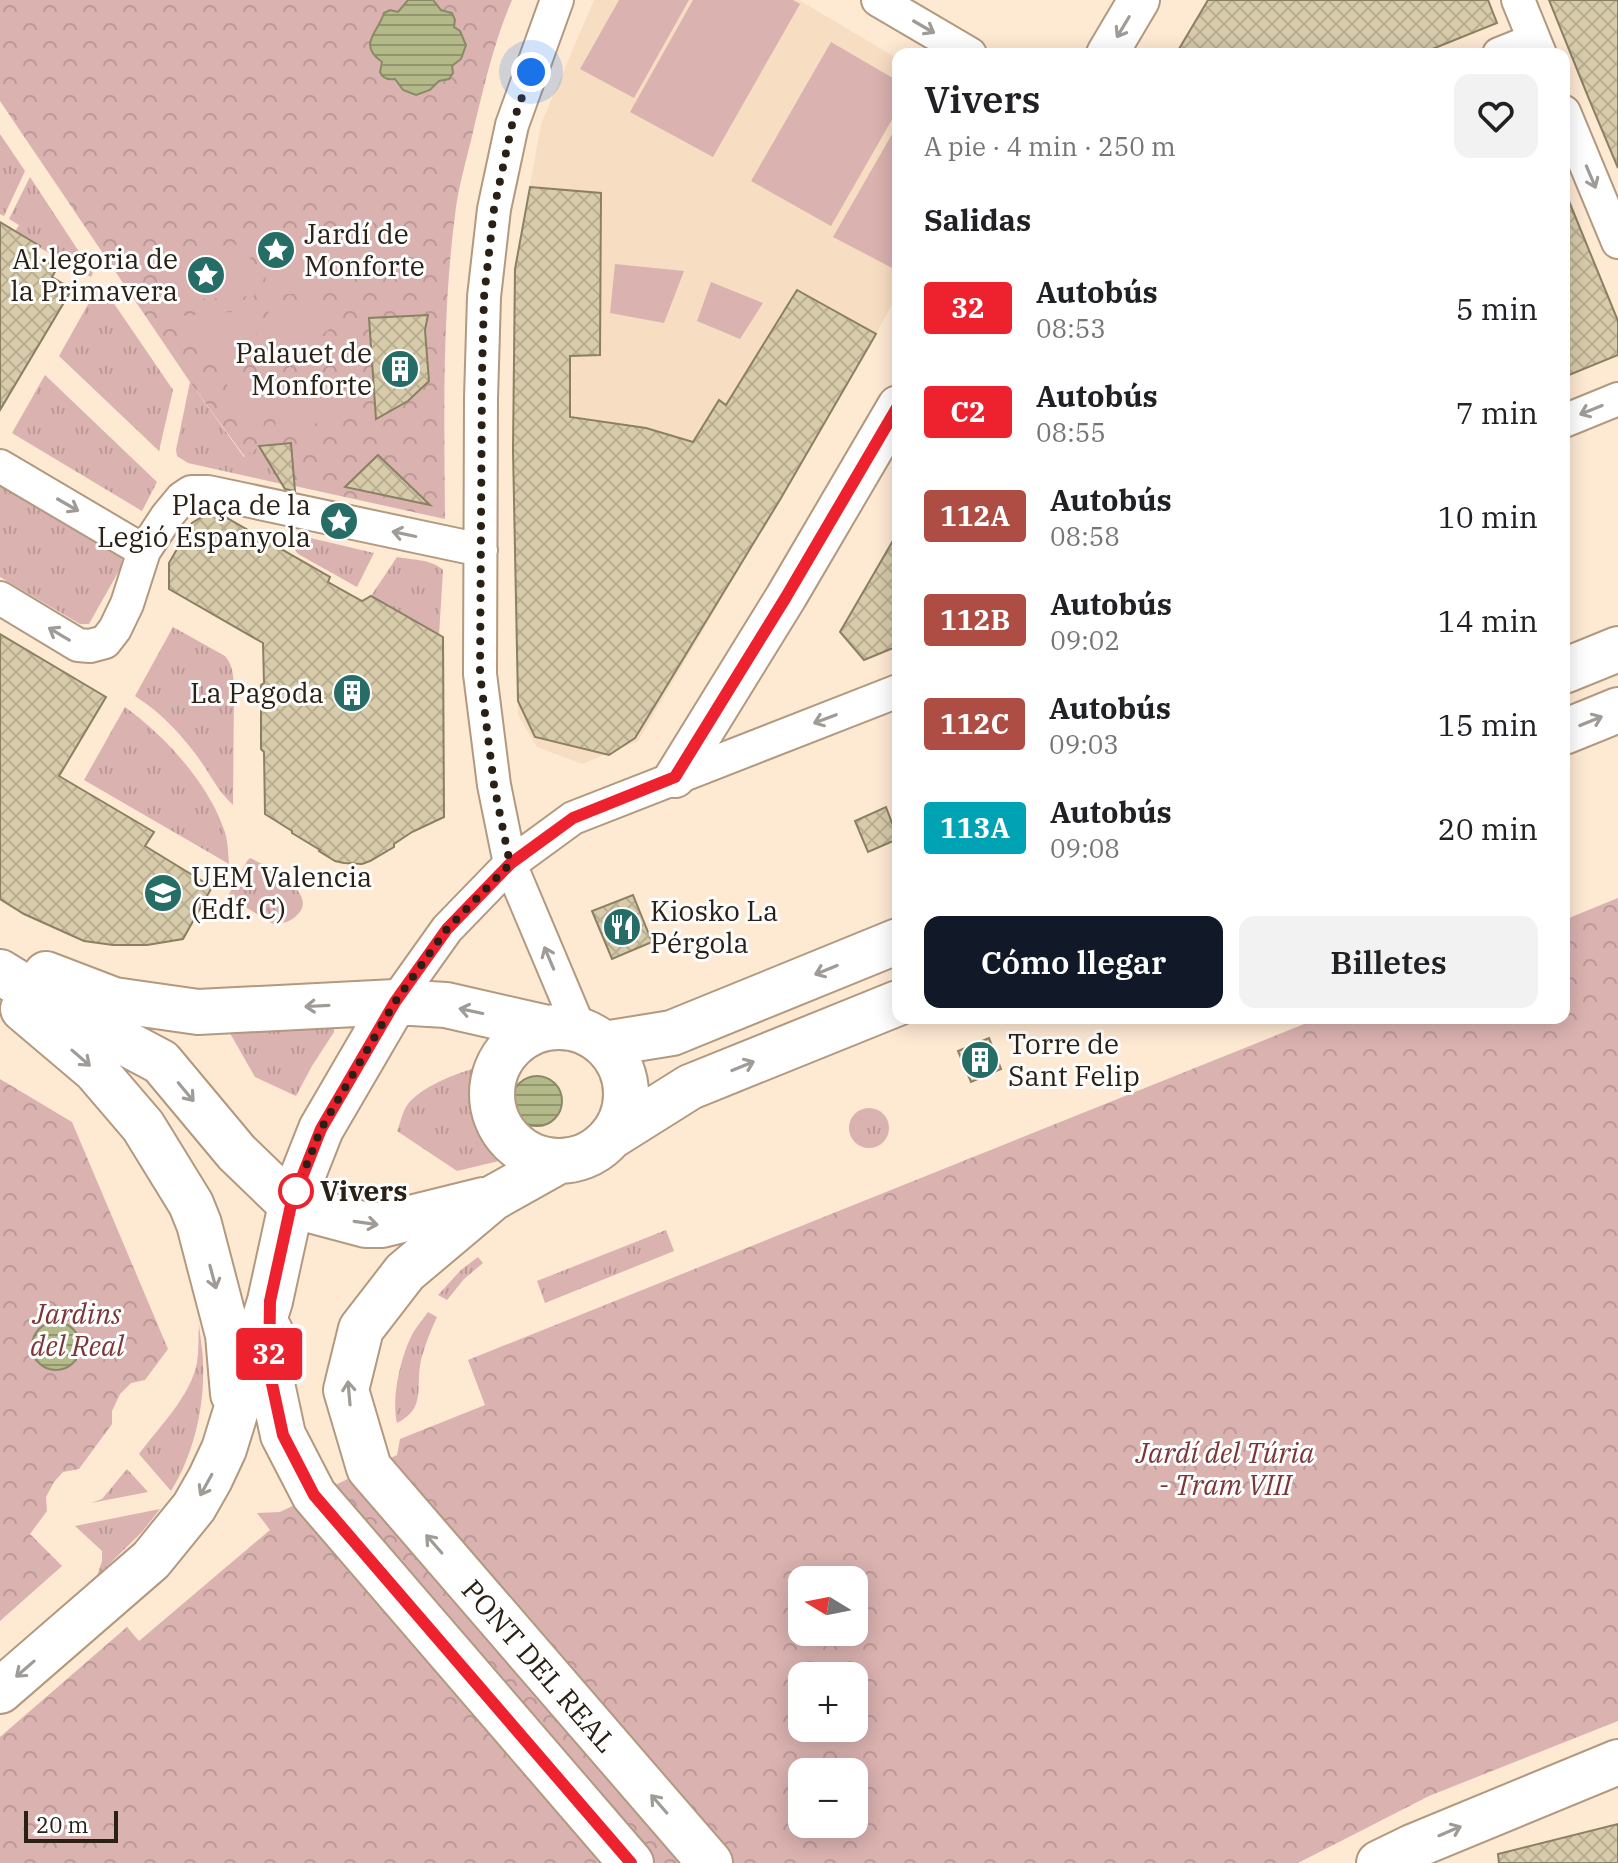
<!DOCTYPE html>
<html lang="es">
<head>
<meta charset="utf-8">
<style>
  :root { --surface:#fff; --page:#f2f2f2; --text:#202124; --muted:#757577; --accent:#111827 }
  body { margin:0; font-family:"IBM Plex Serif",serif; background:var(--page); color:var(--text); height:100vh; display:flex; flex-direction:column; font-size:30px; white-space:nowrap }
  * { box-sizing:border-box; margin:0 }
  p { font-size:26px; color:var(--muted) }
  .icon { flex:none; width:44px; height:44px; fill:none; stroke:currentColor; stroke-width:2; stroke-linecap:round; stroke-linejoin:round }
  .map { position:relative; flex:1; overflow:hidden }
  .side { position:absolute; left:892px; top:48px; width:678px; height:976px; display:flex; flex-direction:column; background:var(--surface); border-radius:16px; box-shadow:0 4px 20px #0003 }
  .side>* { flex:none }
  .badge { padding:0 16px; border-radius:6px; font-size:28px; line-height:52px }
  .needle { width:52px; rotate:280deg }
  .tools { position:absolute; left:788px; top:1566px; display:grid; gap:16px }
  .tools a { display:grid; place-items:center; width:80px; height:80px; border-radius:16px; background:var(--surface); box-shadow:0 4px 20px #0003; font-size:40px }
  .scale { position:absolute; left:24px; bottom:20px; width:94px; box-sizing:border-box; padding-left:8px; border:4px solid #2a2016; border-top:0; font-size:22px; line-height:28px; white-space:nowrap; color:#2a2016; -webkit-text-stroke:6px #fff; paint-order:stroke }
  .you { position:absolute; width:40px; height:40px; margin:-20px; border:6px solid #fff; border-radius:50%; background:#1a73e8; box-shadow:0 0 0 12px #1a73e833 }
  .map>.badge { position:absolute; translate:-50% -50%; box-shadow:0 0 0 4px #fff }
  h2 { padding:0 32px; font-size:30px; line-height:72px }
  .round { display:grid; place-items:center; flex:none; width:84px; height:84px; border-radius:16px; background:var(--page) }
  .head { display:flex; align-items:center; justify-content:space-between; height:136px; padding:0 32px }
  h1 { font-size:38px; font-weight:600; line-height:60px }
  .cta { display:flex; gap:16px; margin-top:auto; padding:16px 32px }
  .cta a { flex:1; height:92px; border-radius:16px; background:var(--accent); color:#fff; font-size:32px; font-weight:600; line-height:92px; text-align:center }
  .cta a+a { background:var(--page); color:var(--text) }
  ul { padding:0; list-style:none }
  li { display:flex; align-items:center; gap:24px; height:104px; padding:0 32px }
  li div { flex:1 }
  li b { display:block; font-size:30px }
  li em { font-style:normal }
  li .badge { min-width:88px; font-weight:700; text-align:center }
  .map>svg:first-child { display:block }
  .built { fill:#f7ddc2 }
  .grass { fill:url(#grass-tufts) }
  .forest { fill:url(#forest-crowns); fill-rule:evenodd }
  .garden { fill:#dab2b0 }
  .water { fill:url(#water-rules); stroke:#8a8b66; stroke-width:2 }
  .building { fill:url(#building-cross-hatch); stroke:#8b8061; stroke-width:2 }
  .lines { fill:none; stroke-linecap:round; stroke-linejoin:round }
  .minor-casing { stroke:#b2997f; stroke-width:36 }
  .tertiary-casing { stroke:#b2997f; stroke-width:44 }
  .primary-casing { stroke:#b2997f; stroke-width:48 }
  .minor { stroke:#fff; stroke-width:32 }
  .tertiary { stroke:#fff; stroke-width:40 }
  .primary { stroke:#fff; stroke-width:44 }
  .oneway { stroke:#9f9b96 }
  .line-casing { stroke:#fff; stroke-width:18 }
  .line { stroke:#ed222e; stroke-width:12 }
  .walk { stroke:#2a2016; stroke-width:8; stroke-dasharray:0 14.4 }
  .stop-dot { fill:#fff; stroke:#ed222e; stroke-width:4 }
  .labels { text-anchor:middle; stroke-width:6; stroke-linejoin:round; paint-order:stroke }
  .poi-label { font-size:28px; fill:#2a2016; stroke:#fff; text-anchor:start }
  .stop-label { font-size:28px; font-weight:bold; fill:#2a2016; stroke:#fff; text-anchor:start }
  .park-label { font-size:28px; font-style:italic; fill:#7c3637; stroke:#fff }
  .street-label { font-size:28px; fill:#2a2016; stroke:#fff }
</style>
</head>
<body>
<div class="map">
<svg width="1618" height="1863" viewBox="0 0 1618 1863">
  <defs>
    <pattern id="grass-tufts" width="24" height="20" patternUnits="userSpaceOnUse" patternTransform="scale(2)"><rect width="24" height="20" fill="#dab2b0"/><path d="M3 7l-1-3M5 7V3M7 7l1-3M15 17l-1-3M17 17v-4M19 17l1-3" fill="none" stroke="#bb9997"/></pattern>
    <pattern id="forest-crowns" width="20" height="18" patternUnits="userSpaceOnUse" patternTransform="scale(2)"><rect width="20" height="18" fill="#dab2b0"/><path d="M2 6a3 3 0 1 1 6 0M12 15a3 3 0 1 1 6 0" fill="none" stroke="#bb9997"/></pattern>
    <pattern id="water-rules" width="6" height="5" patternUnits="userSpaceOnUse" patternTransform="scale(2)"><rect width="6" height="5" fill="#b3b988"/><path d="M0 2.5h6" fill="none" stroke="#92966e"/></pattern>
    <pattern id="building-cross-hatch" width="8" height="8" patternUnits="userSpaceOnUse" patternTransform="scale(2)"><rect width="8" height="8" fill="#d7cbaa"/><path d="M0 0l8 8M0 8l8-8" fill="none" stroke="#b9ae92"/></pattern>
  </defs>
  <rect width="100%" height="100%" fill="#fee9d3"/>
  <path class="built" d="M 594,0 L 799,0 L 898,59 L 898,294 L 860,363 L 638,741 L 582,764 L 537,747 L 518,715 L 513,454 L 515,269 L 541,124 Z"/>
  <path class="grass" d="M 0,134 L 25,171 L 4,216 L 0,214 Z
    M 30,177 L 93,273 L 91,277 L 14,233 L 19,225 L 9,219 Z
    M 100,283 L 173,390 L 159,451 L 59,356 Z
    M 45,375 L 157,482 L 142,511 L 12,433 Z
    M 190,382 L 244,457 L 259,446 L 282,484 L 188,463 L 177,456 L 176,450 Z
    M 0,483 L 119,554 L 122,560 L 121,567 L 89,624 L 80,624 L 0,577 Z
    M 302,536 L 374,553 L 357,587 L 298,554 L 291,545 L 297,537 Z
    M 397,557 C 411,560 432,559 443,570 L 439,635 L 371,596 Z
    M 173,627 L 225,656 C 233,665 233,675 234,686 L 233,805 C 220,793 212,778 202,763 C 183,736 163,714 135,696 Z
    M 125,707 C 164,735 207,782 223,827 C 228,838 228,852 229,864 L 84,780 Z
    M 250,858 C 265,865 321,893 297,915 C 291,922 281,924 273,924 L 228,896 L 247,861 Z
    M 334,1026 L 334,1032 L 312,1066 L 296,1096 L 255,1077 L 227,1028 Z
    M 479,1067 L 480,1069 C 465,1087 474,1123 485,1141 C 490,1148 498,1153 503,1160 L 457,1171 L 397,1131 C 400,1124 402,1114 406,1107 C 417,1088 459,1072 479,1067 Z
    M849 1128a20 20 0 1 1 40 0a20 20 0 1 1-40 0Z
    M 666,1230 L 674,1251 L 545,1303 L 537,1281 Z
    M 478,1257 L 483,1263 L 464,1279 L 447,1300 L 438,1295 L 461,1270 Z
    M 428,1312 L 437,1317 C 430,1332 425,1345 421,1360 C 415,1387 427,1408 397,1423 C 391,1398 401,1355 413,1333 C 417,1326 423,1319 428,1312 Z
    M 199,1324 C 200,1337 203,1350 203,1362 C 205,1406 194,1454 171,1491 L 139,1454 C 159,1427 190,1397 197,1363 C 199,1350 198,1337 199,1324 Z
    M 127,1469 L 148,1492 L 91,1503 L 102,1499 Z
    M 160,1509 L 142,1532 L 97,1576 L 102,1561 L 102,1551 L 75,1526 Z"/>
  <path class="forest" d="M 0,0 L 512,0 C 495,39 485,82 475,123 C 469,151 460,179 456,207 C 442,310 444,415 445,519 L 295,486 L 259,446 L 245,457 L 190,382 L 0,101 Z
    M 1618,898 L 1618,1721 L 1429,1796 L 1298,1863 L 0,1863 L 0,1737 L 127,1627 L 139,1641 L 270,1530 L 257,1513 L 280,1512 L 397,1455 L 400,1439 L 485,1405 L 468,1360 L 1319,1018 L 1564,1018 L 1564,920 ZM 802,1580 L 854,1580 L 854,1632 L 802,1632 ZM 802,1676 L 854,1676 L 854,1728 L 802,1728 ZM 802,1772 L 854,1772 L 854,1824 L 802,1824 Z
    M 0,1079 L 72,1122 L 168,1349 L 145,1380 L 131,1383 L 120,1394 L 112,1411 L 112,1424 L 79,1469 L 63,1472 L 54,1482 L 46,1497 L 47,1511 L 30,1534 L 62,1566 L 0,1621 Z"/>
  <path class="garden" d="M 619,0 L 689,0 L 634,98 L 580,69 Z
    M 693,0 L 793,0 L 800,4 L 713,157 L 630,112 Z
    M 831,42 L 898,81 L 898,109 L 831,226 L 751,181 Z
    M 895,129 L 898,131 L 898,266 L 896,270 L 833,237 Z
    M 347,236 L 352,310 L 338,296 L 327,291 L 267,296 L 262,243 Z
    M 249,244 L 254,296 L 171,301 L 139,251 Z
    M 615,264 L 684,271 L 664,323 L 610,313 Z
    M 711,282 L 763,303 L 740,339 L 697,321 Z
    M 318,306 C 328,308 336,314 338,325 C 323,331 316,340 310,354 L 277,357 L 271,354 L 268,310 Z
    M 255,310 L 258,355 L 250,359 L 210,362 L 180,316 Z
    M 312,376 C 316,392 324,403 342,402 C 320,430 308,425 276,428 L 272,384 L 278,379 Z
    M 251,381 L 260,385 L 264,429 L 255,425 L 225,382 Z"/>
  <path class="water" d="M 408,0 L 433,0 L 441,10 L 452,13 L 455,20 L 454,27 L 460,31 L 466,45 L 461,59 L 452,66 L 453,73 L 449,79 L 439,81 L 430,90 L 416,95 L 403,90 L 395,79 C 388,80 383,79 380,72 L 382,62 C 357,44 378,33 384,13 L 390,10 L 398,12 Z
    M512 1101a25 25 0 1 1 50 0a25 25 0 1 1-50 0Z
    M32 1346a24 24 0 1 1 48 0a24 24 0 1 1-48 0Z"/>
  <path class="building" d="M 1208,0 L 1488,0 L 1497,23 L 1420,54 L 1176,54 Z
    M 1549,0 L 1618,0 L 1618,168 L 1589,99 Z
    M 530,187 L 601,193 L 600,355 L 570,356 L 570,417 L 646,428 L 693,442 L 719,400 L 726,405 L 797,290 L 876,334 L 781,498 L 635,738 L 609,755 L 535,737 L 518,701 L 513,450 L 515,269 Z
    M 1564,189 L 1618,321 L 1618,355 L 1564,377 Z
    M 0,222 L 40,246 L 35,255 L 57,268 L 52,277 L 72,289 L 0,410 Z
    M 428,315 L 425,330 L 429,381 L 408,401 L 376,419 L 369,318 Z
    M 291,443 L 295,491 L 285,489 L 259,446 Z
    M 378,455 L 430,505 L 345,487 Z
    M 210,512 L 220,514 L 330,577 L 328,582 L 362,601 L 371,596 L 443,637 L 444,817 L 412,832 L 394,844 L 394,847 L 370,861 L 362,864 L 344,863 L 335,861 L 319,851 L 320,850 L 292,833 L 292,831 L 265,814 L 264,752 L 261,749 L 261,685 L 264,683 L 263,643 L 169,589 L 169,563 L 192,523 Z
    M 898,532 L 898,646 L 864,660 L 840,632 Z
    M 0,634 L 106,697 L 59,776 L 154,832 L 145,846 L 212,887 L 183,939 L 147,945 L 113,945 L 84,941 L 24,914 L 0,899 Z
    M 886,807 L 898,839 L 868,852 L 855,821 Z
    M 633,895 L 652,942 L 612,959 L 592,911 Z
    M 989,1038 L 1001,1069 L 971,1082 L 958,1051 Z
    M 1618,1824 L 1618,1863 L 1499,1863 L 1498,1854 Z"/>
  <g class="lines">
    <defs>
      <path id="minor" d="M 557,0 L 512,125 L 494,209 L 484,297 L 481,398 L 480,674 L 494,785 L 510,864 L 580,1030
        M 878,0 L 970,54
        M 1518,0 L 1540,54
        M 1499,54 L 1534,40
        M 1564,112 L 1618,242
        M 1564,421 L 1618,399
        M 0,466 L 144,551
        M 0,598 L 78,645 L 90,646 L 105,642 L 115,629 L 127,604 L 144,551 L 167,516 L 182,498 L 191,492 L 208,492 L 481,550
        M 395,1002 L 447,929 L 510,864 L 573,818 L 898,691"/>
      <path id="tertiary" d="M 1107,54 L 1139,0
        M 675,777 L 786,597 L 898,406"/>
      <path id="primary" d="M 1564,671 L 1618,649
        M 1564,732 L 1618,710
        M 0,972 L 52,1004 L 161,1062 L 237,1153 L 291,1205 L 366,1225 L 382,1225 L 483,1200
        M 46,974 L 114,1000 L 198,1012 L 395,1002 L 446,1005 L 547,1028
        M 23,1009 L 95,1070 L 143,1126 L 191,1204 L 199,1224 L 228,1335 L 233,1394
        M492 1094a67 67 0 1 1 134 0a67 67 0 1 1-134 0Z
        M 604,1044 L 672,1033 L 898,941
        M 612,1136 L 690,1087 L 898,1003
        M 557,1162 L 493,1198 L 405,1272 L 361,1329 L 346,1390 L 369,1468 L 710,1863
        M 270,1331 L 269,1370 L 283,1435 L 314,1495 L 631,1863
        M 0,1691 L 151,1560 L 194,1507 L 210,1479 L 224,1449 L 270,1301 L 291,1205 L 321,1129 L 395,1002
        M 1379,1863 L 1412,1847 L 1618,1762"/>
    </defs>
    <use href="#minor" class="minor-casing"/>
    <use href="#tertiary" class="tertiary-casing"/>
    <use href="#primary" class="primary-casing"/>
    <use href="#minor" class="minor"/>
    <use href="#tertiary" class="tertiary"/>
    <use href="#primary" class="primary"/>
  </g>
  <defs><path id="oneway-shaft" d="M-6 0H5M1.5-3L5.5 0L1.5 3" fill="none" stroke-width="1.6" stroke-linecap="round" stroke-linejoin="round" transform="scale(2)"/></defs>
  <g class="oneway">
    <use href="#oneway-shaft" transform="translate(924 27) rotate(30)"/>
    <use href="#oneway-shaft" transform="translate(1123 27) rotate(121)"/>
    <use href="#oneway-shaft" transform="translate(1591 177) rotate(67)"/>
    <use href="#oneway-shaft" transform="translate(1591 410) rotate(158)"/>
    <use href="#oneway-shaft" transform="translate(68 505) rotate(30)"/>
    <use href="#oneway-shaft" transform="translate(404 534) rotate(-168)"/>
    <use href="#oneway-shaft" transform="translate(59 634) rotate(-149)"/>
    <use href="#oneway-shaft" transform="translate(825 719) rotate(159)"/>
    <use href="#oneway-shaft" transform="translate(1591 721) rotate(-22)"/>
    <use href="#oneway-shaft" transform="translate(549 958) rotate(-113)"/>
    <use href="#oneway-shaft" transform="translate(826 970) rotate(158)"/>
    <use href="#oneway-shaft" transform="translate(317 1006) rotate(177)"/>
    <use href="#oneway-shaft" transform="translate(471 1011) rotate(-168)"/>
    <use href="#oneway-shaft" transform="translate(81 1058) rotate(41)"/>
    <use href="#oneway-shaft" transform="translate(743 1066) rotate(-22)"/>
    <use href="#oneway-shaft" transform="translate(186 1092) rotate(50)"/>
    <use href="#oneway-shaft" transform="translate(366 1223) rotate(8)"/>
    <use href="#oneway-shaft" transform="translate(213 1277) rotate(75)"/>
    <use href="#oneway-shaft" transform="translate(349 1393) rotate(-95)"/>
    <use href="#oneway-shaft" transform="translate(206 1485) rotate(119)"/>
    <use href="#oneway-shaft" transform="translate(434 1544) rotate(-131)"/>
    <use href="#oneway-shaft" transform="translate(25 1669) rotate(139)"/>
    <use href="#oneway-shaft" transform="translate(659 1804) rotate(-131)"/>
    <use href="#oneway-shaft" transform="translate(1450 1831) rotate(-23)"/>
  </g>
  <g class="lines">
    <defs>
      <path id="line" d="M 631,1863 L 314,1495 L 283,1435 L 269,1370 L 270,1301 L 291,1205 L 321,1129 L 395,1002 L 447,929 L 510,864 L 573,818 L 675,777 L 786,597 L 898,406"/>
    </defs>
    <use href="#line" class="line-casing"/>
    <use href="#line" class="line"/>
    <path class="walk" d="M 296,1191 L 321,1129 L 395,1002 L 447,929 L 510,864 L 494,785 L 480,674 L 482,373 L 484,297 L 494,209 L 512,125 L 531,72"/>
  </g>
  <defs>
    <symbol id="sight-disc" viewBox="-11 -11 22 22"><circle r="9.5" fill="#266e65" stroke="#fff"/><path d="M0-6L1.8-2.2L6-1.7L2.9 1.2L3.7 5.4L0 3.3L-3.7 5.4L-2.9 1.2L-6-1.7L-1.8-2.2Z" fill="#fff"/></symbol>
    <symbol id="building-disc" viewBox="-11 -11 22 22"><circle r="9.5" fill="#266e65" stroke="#fff"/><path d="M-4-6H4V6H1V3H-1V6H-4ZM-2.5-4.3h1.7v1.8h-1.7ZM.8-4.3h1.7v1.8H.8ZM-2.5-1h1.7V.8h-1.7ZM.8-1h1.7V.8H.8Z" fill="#fff"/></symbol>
    <symbol id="university-disc" viewBox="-11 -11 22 22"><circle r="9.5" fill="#266e65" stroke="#fff"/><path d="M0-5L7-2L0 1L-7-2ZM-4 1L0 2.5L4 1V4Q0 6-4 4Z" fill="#fff"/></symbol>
    <symbol id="restaurant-disc" viewBox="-11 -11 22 22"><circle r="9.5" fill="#266e65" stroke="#fff"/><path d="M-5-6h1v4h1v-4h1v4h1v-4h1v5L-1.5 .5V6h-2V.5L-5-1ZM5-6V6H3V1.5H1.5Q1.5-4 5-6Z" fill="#fff"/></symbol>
  </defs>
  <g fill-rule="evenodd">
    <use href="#sight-disc" x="254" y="228" width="44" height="44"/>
    <use href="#sight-disc" x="184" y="253" width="44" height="44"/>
    <use href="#building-disc" x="378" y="347" width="44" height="44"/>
    <use href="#sight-disc" x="317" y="499" width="44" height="44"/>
    <use href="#building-disc" x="330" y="671" width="44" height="44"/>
    <use href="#university-disc" x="141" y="871" width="44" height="44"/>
    <use href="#restaurant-disc" x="600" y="905" width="44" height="44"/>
    <use href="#building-disc" x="958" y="1038" width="44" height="44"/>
  </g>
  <circle class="stop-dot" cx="296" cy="1191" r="16"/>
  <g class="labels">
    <g class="poi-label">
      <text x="304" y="244">Jardí de<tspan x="304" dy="32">Monforte</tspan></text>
      <text x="178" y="269" text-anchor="end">Al·legoria de<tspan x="178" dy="32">la Primavera</tspan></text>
      <text x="372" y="363" text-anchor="end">Palauet de<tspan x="372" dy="32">Monforte</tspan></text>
      <text x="311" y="515" text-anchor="end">Plaça de la<tspan x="311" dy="32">Legió Espanyola</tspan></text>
      <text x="324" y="703" text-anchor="end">La Pagoda</text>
      <text x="191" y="887">UEM Valencia<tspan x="191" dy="32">(Edf. C)</tspan></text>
      <text x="650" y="921">Kiosko La<tspan x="650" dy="32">Pérgola</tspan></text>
      <text x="1008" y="1054">Torre de<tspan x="1008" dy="32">Sant Felip</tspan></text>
    </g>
    <g class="stop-label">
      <text x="320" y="1201">Vivers</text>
    </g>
    <g class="park-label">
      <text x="77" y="1324">Jardins<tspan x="77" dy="32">del Real</tspan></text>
      <text x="1225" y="1463">Jardí del Túria<tspan x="1225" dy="32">- Tram VIII</tspan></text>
    </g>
    <g class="street-label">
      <text transform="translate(539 1666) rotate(49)" y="10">PONT DEL REAL</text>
    </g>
  </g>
</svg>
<div class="tools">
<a><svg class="needle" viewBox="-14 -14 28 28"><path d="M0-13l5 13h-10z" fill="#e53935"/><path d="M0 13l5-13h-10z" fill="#757577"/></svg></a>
<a>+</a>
<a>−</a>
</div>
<div class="scale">20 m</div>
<div class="you" style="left:531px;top:72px"></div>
<b class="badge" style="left:269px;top:1354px;background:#ed222e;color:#fff">32</b>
<section class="side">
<div class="head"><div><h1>Vivers</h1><p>A pie · 4 min · 250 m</p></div><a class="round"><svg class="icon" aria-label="heart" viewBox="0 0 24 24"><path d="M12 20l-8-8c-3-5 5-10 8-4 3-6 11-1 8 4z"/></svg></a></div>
<h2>Salidas</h2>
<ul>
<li><span class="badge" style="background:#ed222e;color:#fff">32</span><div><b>Autobús</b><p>08:53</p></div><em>5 min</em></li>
<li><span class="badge" style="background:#ed222e;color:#fff">C2</span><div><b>Autobús</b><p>08:55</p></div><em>7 min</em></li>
<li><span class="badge" style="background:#ad4d43;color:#fff">112A</span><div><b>Autobús</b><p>08:58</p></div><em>10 min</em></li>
<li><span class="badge" style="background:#ad4d43;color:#fff">112B</span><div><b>Autobús</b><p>09:02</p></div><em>14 min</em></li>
<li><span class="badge" style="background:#ad4d43;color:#fff">112C</span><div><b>Autobús</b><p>09:03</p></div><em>15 min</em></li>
<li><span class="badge" style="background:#00a3b4;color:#fff">113A</span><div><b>Autobús</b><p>09:08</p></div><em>20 min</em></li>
</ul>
<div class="cta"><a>Cómo llegar</a><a>Billetes</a></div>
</section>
</div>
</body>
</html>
